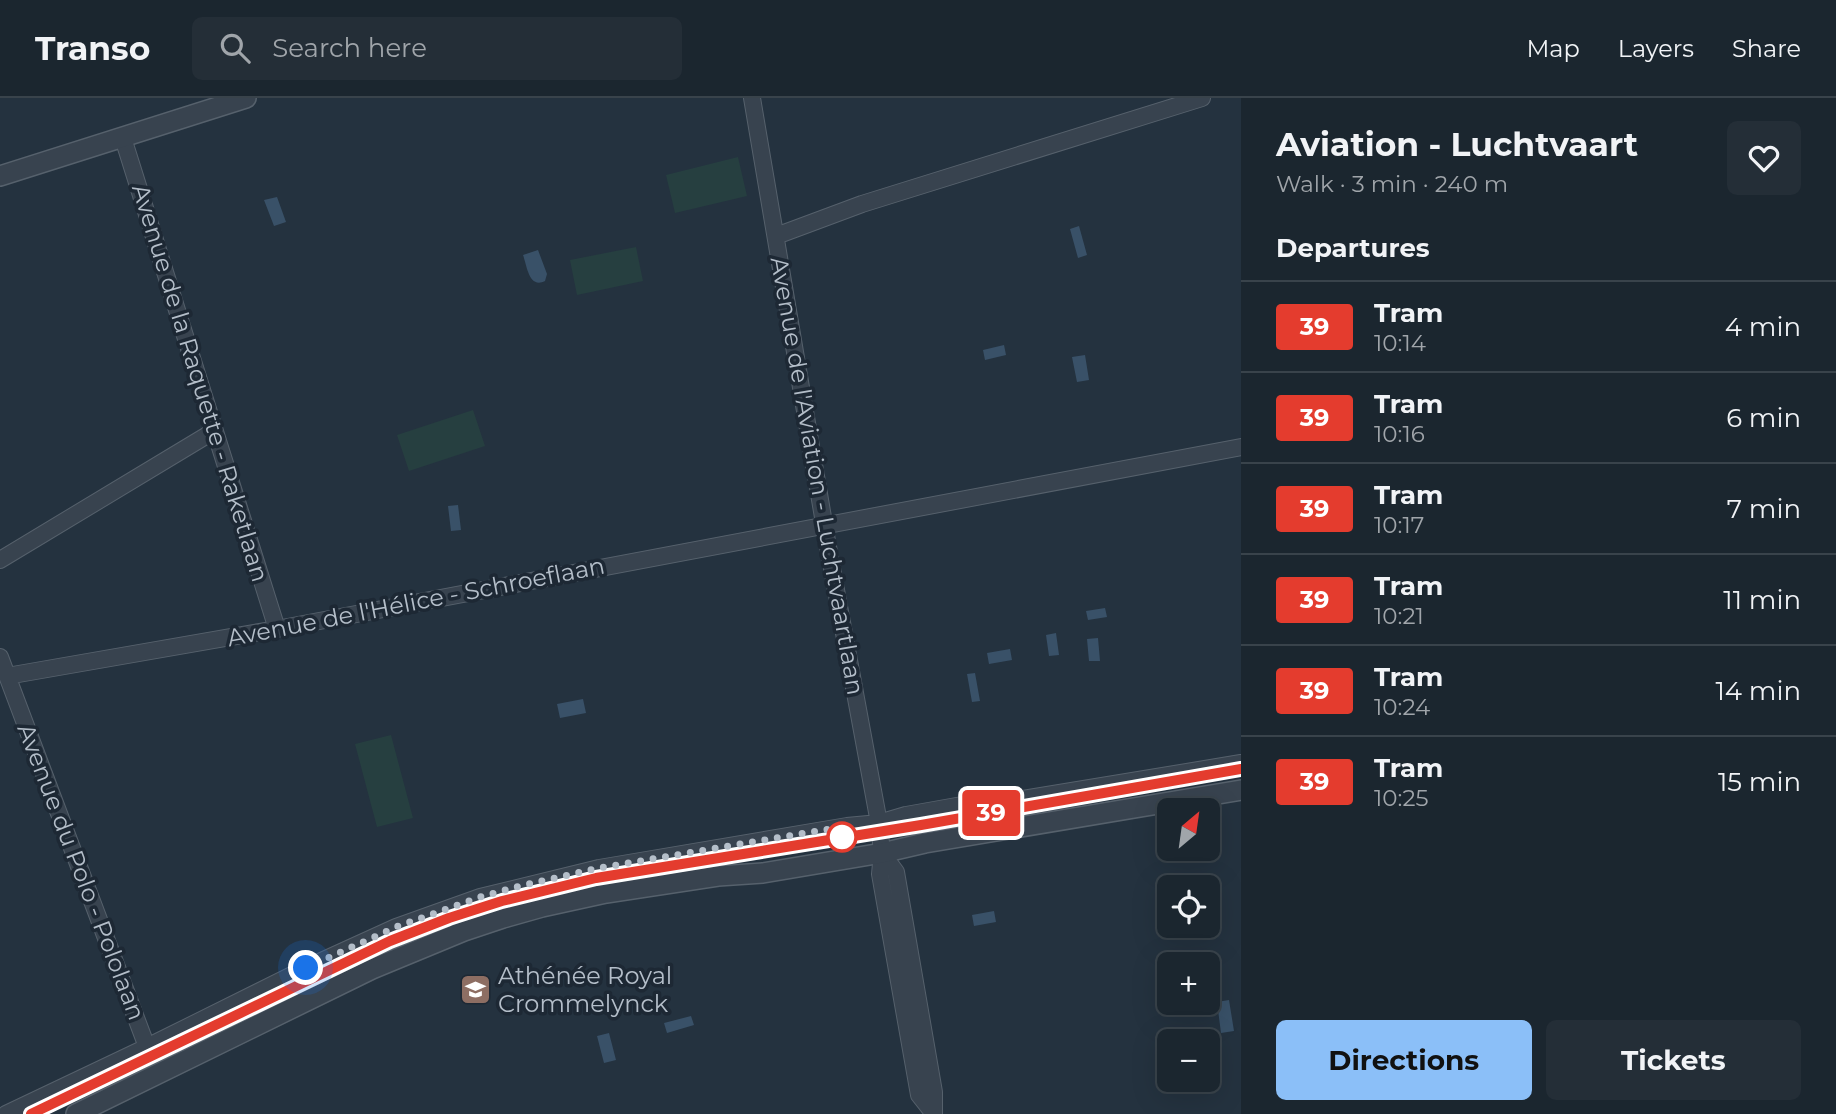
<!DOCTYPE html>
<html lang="en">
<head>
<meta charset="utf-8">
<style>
  :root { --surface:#1b262f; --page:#242e37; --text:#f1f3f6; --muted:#a0a5aa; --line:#39434b; --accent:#8bbff8 }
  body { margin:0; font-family:Montserrat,sans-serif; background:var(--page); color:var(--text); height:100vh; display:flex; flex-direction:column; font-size:26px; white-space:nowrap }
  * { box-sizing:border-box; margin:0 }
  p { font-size:23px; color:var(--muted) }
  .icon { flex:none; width:38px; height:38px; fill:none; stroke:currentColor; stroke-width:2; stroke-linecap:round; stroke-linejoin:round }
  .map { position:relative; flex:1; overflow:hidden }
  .side { display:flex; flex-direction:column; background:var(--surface); width:595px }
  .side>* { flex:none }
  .badge { padding:0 14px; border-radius:5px; font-size:24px; line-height:46px }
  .needle { width:46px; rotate:29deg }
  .fabs { position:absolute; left:1157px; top:700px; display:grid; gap:14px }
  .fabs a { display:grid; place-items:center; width:63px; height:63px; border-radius:10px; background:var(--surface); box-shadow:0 7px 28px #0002,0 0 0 2px var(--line); font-size:35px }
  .you { position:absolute; width:35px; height:35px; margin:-18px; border:5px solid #fff; border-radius:50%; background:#1a73e8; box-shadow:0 0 0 10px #1a73e833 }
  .map>.badge { position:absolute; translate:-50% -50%; box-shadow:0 0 0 4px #fff }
  h2 { padding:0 35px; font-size:26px; line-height:63px }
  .round { display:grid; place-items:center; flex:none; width:74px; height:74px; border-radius:10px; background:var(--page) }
  .head { display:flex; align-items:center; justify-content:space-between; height:119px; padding:0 35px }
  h1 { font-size:33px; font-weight:700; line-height:52px }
  .cta { display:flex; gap:14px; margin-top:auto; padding:14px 35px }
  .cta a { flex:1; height:80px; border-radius:10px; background:var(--accent); color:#111; font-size:28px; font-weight:700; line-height:80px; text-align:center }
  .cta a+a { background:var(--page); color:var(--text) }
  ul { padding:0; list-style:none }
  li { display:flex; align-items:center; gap:21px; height:91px; padding:0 35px; border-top:2px solid var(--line) }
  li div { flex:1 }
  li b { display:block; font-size:26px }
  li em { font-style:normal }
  li .badge { min-width:77px; font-weight:700; text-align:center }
  header { display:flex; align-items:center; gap:42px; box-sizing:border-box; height:98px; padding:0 35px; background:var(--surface); border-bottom:2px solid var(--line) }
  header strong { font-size:33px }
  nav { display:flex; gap:38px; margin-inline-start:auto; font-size:24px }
  .search { width:490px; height:63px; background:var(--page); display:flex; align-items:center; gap:18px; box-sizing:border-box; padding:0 24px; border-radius:10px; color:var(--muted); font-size:26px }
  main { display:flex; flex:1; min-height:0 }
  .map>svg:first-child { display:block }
  .green { fill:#263f40 }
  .water { fill:#395168 }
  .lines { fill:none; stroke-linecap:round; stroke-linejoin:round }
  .minor-casing { stroke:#56616c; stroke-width:18 }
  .tertiary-casing { stroke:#56616c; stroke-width:22 }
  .minor { stroke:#38434f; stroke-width:16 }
  .tertiary { stroke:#38434f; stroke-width:19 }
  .tram { stroke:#5a6876; stroke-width:2 }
  .line-casing { stroke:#fff; stroke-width:16 }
  .line { stroke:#e43c2e; stroke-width:10 }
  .walk { stroke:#b4bec9; stroke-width:7; stroke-dasharray:0 12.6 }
  .stop-dot { fill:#fff; stroke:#e43c2e; stroke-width:3.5 }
  .labels { text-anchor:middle; stroke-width:7; stroke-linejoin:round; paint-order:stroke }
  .street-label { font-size:24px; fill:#b4bec9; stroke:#1d2834 }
  .poi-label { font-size:24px; fill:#b4bec9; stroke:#1d2834; text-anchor:start }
</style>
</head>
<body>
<header>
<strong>Transo</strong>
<div class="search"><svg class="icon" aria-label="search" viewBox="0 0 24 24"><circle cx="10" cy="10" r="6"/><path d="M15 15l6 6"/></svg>Search here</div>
<nav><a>Map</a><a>Layers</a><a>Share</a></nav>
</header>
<main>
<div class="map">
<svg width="1241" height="1016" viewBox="0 0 1241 1016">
  <rect width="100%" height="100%" fill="#24323f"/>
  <path class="green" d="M 738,59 L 747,98 L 675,115 L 666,77 Z
    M 636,149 L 643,183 L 577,197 L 570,162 Z
    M 473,312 L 485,348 L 409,373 L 397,337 Z
    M 391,637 L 413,720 L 377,729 L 355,646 Z"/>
  <path class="water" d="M 277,99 L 286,124 L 274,128 L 264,102 Z
    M 1079,128 L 1087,157 L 1078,160 L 1070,131 Z
    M 538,152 L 547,176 L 545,183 C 529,191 527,168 523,157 Z
    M 1004,247 L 1006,257 L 985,262 L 983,252 Z
    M 1085,257 L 1089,282 L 1077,284 L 1072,259 Z
    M 458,407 L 461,432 L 451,433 L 448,408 Z
    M 1105,510 L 1107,519 L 1088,522 L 1086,513 Z
    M 1056,535 L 1059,557 L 1049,558 L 1046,537 Z
    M 1098,540 L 1100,563 L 1089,563 L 1087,541 Z
    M 1010,551 L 1012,562 L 989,566 L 987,555 Z
    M 975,575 L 980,603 L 972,604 L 967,576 Z
    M 583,601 L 586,615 L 560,620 L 557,606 Z
    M 994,813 L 996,824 L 974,828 L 972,817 Z
    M 1229,902 L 1234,933 L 1221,935 L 1217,904 Z
    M 691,918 L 694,927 L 667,935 L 664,925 Z
    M 609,935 L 616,962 L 604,965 L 597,938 Z"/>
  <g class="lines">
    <defs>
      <path id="minor" d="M 752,0 L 827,443 L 879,725 L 882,755 L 880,776 L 919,997 L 934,1016
        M 123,40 L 277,531
        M 776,138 L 862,106 L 1202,0
        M 0,462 L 214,333
        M 0,559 L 147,949
        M 7,578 L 277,531 L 1241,349
        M 882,755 L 896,774 L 934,994 L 934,1016
        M 6,1016 L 147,949 L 306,870 L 396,829 L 480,799 L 599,770 L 847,728 L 879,725 L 906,717 L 990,702 L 1005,700 L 1023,701 L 1241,665"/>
      <path id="tertiary" d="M 0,78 L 246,0
        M 76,1016 L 372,871 L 464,833 L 503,820 L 542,809 L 606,795 L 718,778 L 763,775 L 882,755 L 925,745 L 1241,692"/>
    </defs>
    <use href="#minor" class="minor-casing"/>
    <use href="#tertiary" class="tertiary-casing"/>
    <use href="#minor" class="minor"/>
    <use href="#tertiary" class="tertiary"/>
    <path class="tram" d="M 31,1016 L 390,843 L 449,820 L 502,803 L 596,780 L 921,727 L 1241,671"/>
  </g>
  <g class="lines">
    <defs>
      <path id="line" d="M 31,1016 L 390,843 L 449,820 L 502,803 L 596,780 L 921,727 L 1241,671"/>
    </defs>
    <use href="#line" class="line-casing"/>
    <use href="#line" class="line"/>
    <path class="walk" d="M 306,870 L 396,829 L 480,799 L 520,788 L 599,770 L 847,728 L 842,739"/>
  </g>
  <defs>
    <symbol id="school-square" viewBox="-11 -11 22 22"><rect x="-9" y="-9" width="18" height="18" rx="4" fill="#8d6e63" stroke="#1d2834"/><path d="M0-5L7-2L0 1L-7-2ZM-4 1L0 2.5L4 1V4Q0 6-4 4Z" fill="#fff"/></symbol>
  </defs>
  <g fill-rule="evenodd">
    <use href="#school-square" x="458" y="874" width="35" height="35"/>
  </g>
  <circle class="stop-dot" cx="842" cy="739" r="14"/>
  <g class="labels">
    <g class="street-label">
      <text transform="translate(200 285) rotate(73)" y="8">Avenue de la Raquette - Raketlaan</text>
      <text transform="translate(817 378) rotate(80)" y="8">Avenue de l'Aviation - Luchtvaartlaan</text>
      <text transform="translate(416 504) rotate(-11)" y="8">Avenue de l'Hélice - Schroeflaan</text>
      <text transform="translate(81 774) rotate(69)" y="8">Avenue du Polo - Pololaan</text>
    </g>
    <g class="poi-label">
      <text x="498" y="886">Athénée Royal<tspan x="498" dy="28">Crommelynck</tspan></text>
    </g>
  </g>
</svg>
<div class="fabs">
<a><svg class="needle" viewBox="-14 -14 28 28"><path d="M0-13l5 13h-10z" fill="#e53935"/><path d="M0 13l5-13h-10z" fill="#a0a5aa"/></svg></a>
<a><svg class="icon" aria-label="locate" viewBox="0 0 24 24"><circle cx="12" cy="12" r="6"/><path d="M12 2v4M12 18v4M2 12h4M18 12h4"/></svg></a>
<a>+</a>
<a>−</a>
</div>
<div class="you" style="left:306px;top:870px"></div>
<b class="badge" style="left:991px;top:715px;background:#e43c2e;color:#fff">39</b>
</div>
<section class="side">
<div class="head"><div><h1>Aviation - Luchtvaart</h1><p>Walk · 3 min · 240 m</p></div><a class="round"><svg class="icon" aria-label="heart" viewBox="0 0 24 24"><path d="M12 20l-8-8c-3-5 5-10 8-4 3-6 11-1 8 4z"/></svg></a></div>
<h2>Departures</h2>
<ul>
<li><span class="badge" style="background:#e43c2e;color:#fff">39</span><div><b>Tram</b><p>10:14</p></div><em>4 min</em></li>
<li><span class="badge" style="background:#e43c2e;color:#fff">39</span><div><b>Tram</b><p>10:16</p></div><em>6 min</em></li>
<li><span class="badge" style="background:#e43c2e;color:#fff">39</span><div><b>Tram</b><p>10:17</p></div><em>7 min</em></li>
<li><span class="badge" style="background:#e43c2e;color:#fff">39</span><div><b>Tram</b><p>10:21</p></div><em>11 min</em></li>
<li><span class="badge" style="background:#e43c2e;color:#fff">39</span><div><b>Tram</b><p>10:24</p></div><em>14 min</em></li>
<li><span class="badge" style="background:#e43c2e;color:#fff">39</span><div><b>Tram</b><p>10:25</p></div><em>15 min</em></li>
</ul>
<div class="cta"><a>Directions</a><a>Tickets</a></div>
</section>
</main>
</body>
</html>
